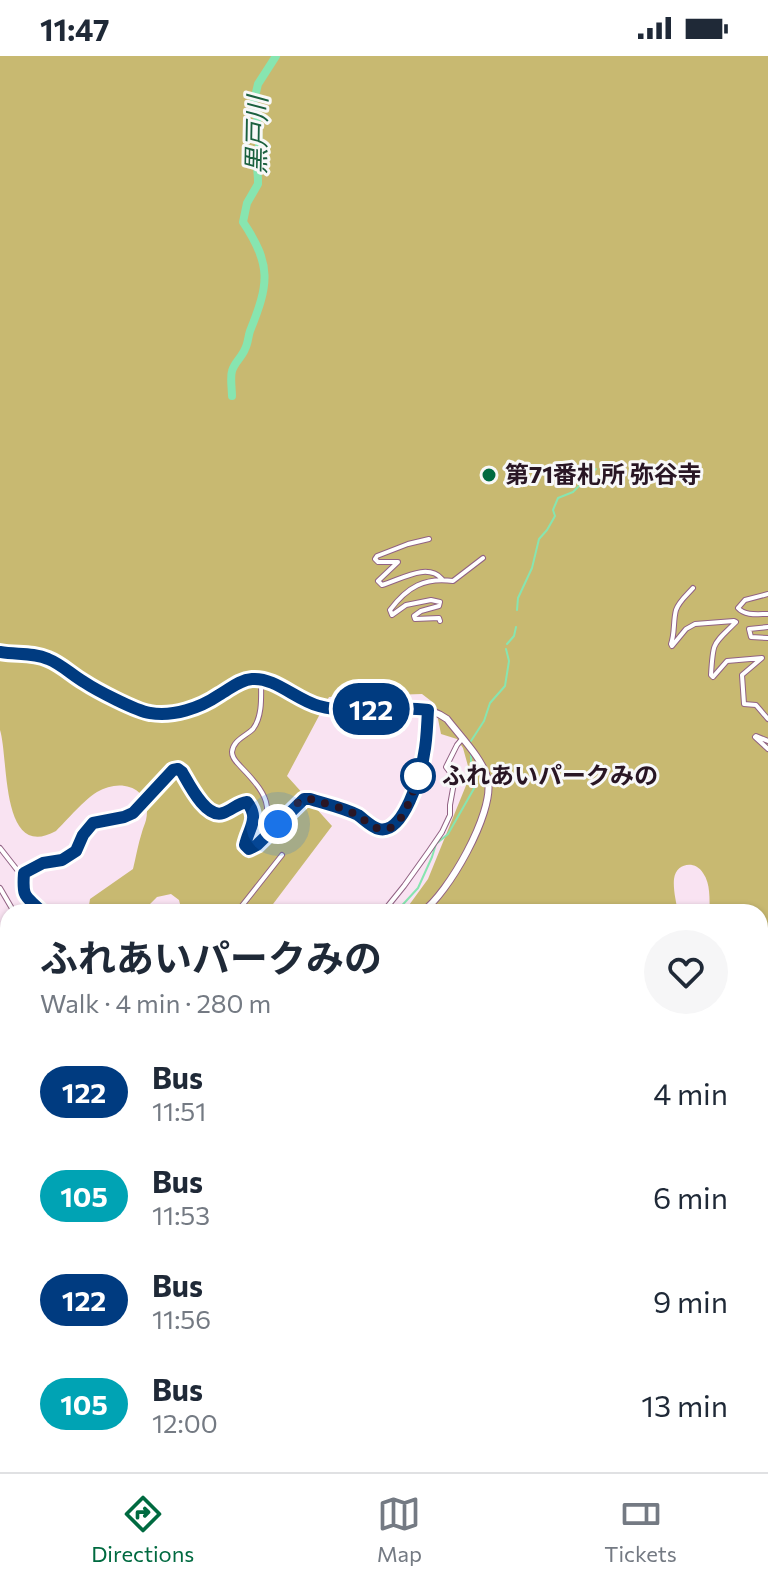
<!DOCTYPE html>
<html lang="en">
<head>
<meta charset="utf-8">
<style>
  :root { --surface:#fff; --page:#f6f6f7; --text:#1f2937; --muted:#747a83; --line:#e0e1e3; --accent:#006a40 }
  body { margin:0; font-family:Commissioner,"Noto Sans JP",sans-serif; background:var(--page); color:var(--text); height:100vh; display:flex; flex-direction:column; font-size:30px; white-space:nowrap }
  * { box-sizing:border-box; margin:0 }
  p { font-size:26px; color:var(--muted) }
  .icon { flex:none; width:44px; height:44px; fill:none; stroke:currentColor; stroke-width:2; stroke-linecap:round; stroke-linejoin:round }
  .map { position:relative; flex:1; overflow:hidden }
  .drawer { position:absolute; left:0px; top:848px; width:768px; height:568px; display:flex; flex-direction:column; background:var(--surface); border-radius:24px 24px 0 0; box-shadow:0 2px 6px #0004 }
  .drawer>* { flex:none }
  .badge { padding:0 16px; border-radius:26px; font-size:28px; line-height:52px }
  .you { position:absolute; width:40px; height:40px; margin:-20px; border:6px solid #fff; border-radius:50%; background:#1a73e8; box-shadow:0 0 0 12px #1a73e833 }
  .map>.badge { position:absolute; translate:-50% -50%; box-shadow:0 0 0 4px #fff }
  .round { display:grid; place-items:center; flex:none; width:84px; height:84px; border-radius:42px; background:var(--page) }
  .overview { display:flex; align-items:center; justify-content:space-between; height:136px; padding:0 40px }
  h1 { font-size:38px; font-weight:700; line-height:60px }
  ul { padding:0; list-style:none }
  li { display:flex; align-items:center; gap:24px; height:104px; padding:0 40px }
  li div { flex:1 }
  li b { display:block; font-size:30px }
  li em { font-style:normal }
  li .badge { min-width:88px; font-weight:700; text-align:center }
  .status { display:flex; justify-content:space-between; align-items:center; height:56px; padding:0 40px; background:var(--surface); direction:ltr }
  .status svg { height:22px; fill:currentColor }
  .menu { display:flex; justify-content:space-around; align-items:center; height:112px; border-top:2px solid var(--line); background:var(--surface); font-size:22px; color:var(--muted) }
  .menu a { display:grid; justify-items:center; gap:4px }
  .menu .current { color:var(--accent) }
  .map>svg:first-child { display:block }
  .green { fill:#c8b971 }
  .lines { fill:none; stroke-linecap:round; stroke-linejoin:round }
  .stream { stroke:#87e5b0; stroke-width:2 }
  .river { stroke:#87e5b0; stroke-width:8 }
  .minor-casing { stroke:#916283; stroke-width:6 }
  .tertiary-casing { stroke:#916283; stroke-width:8 }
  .primary-casing { stroke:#916283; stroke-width:9 }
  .minor { stroke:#fff; stroke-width:4 }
  .tertiary { stroke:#fff; stroke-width:6 }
  .primary { stroke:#fff; stroke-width:7 }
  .line-casing { stroke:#fff; stroke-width:18 }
  .line { stroke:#003b80; stroke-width:12 }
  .walk { stroke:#291624; stroke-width:8; stroke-dasharray:0 14.4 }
  .poi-dot { fill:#006a40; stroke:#f8f8f8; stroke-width:3 }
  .stop-dot { fill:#fff; stroke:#003b80; stroke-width:4 }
  .labels { text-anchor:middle; stroke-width:6; stroke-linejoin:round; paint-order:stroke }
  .poi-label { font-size:24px; font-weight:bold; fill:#291624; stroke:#f8f8f8; text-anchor:start }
  .stop-label { font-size:24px; font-weight:bold; fill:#291624; stroke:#f8f8f8; text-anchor:start }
  .water-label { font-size:26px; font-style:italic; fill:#1a603e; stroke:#f8f8f8 }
</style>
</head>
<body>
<div class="status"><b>11:47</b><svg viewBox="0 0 49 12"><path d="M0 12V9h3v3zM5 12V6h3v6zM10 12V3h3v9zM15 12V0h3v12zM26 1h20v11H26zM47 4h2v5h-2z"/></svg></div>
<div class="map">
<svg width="768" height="1416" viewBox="0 0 768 1416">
  <rect width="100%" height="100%" fill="#f9e3f2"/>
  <path class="green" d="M 0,0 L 768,0 L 768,1072 L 760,1067 L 760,856 L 710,856 C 709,843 711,828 703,817 C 695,804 676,807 674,823 C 673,833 676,846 678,856 L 404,856 L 428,823 L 467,727 L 468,710 L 463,692 L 457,683 L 441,678 L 435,648 L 422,638 L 329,641 L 287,720 L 332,770 L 267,856 L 182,856 L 179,844 L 171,838 L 157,841 L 142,856 L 88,856 L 90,843 L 133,813 C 136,801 138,788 142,776 C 143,772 145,768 146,764 C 153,732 121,721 97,736 C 85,743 67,764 56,775 C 0,806 9,703 0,674 Z"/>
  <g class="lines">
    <path class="stream" d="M 517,554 L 518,542 L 532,512 L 539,483 L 547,474 L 555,460 L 553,454 L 558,442 L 573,436 L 596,413
      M 507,588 L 514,580 L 516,571
      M 471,685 L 484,665 L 490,647 L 505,630 L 509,605 L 506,593
      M 396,856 L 418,832 L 432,801 L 436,788 L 448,778 L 476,729 L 471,710 L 471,696"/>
    <path class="river" d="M 232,340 C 232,333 230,322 232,315 C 234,307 242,301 245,293 C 248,288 248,281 250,275 C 269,228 272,209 243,166 L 247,147 L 258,128 L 258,123 L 257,111 L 259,90 L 257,60 L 253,49 L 258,28 L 276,0
      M 0,938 L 8,953
      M 0,974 L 8,960
      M 345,1416 L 347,1408"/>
    <defs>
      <path id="minor" d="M 429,483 L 408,488 L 377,500 L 375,503 L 378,506 L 398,506 L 378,525 L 382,529 C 400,524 427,506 442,523
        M 693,532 C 687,539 679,545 676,554 C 673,565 675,577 671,588 L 672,590 L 686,573 L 695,568 L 734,565 L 736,566 C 713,589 713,584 711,619 L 713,621 L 727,605 L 762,602 L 742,619 L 744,648 L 756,649 L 768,663
        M 768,538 L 745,544 L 738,552 C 745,560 758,558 768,558
        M 440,565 L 439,562 L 415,563 L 414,560 L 421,555 L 439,550 L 440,546 L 431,544 L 406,549 L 392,559 L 390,554 C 407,531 425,521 453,525 L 483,502
        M 768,571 L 749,573 L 751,581 L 768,582
        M 768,685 L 756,680 L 755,681 L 768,693
        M 247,791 L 249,793 L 257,789 L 304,743 L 310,743 C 326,748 344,752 358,759 C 365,764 371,771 379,773 C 404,779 421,717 424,698 C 427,684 427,669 428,654
        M 247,791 C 277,757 272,743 241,711 C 237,706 232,703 232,696 C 233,684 246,680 253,673 C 263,660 261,639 261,624
        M 0,792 L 18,815 L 24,817
        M 24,817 L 43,807 L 62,804 L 76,795 L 83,779 L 93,767 C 105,763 120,765 131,758 C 148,746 157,719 178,713 L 182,716 C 189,728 206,763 223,757 C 232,755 238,747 247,746 C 261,765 246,773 247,791
        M 24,817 C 21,844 26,839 42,856
        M 0,832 L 14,856
        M 237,856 L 282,799
        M 383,856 L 404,830 L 429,795 L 442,776 L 450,759 L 450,749 L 454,727 L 452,719 L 446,711 L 457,689 L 462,683
        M 0,1013 L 8,1012
        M 0,1146 L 8,1146
        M 760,1298 L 768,1297
        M 768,1337 L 766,1354 L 768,1384
        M 402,1408 L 404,1416
        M 605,1408 L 608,1416
        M 186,1416 L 188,1408
        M 335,1416 L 337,1408
        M 360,1416 L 394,1408
        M 538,1416 L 570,1408
        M 758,1416 L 764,1406 L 768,1386"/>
      <path id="tertiary" d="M 0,596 L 45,601 L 86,628 L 151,657 C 174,659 196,653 216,642 C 228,635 238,623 253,623 C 277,623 304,650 333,653 C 368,658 417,640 447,663 C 460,680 484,704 488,725 C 494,757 448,838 422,856
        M 0,1267 L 8,1264"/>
      <path id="primary" d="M 760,1058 L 768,1064
        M 760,1121 L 768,1115
        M 0,1174 L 8,1169"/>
    </defs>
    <use href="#minor" class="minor-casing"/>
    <use href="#tertiary" class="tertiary-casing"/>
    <use href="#primary" class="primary-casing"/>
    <use href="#minor" class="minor"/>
    <use href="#tertiary" class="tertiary"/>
    <use href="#primary" class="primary"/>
  </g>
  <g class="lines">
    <defs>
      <path id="line" d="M 0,596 C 16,599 33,596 48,603 C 61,608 72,619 84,626 C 96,634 136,655 150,657 C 173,661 200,652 219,639 C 230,633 239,624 252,623 C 275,621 296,644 319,650 C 354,660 392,648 428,654 C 427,669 427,684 424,698 C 421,717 404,779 379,773 C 371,771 365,764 358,759 C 344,752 326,748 310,743 L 304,743 L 257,789 L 249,793 L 245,789 C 249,771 260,763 247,746 C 238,747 232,754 223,757 C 206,763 189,728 182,716 L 178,713 L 173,714 L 133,757 L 124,761 L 93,767 L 83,779 L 76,795 L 62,804 L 43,807 L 24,817 C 22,844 26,839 42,856"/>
    </defs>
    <use href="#line" class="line-casing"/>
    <use href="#line" class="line"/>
    <path class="walk" d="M 278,768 C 287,758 296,743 310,743 C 326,748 345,752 359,760 C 366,765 373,772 381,773 C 403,777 413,734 419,718 L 418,720"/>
  </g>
  <circle class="poi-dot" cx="489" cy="419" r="8"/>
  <circle class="stop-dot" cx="418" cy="720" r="16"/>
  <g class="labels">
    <g class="poi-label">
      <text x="505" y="427">第71番札所 弥谷寺</text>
    </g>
    <g class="stop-label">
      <text x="442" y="728">ふれあいパークみの</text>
    </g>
    <g class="water-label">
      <text transform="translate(257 79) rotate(-89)" y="9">黒戸川</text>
    </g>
  </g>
</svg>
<div class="you" style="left:278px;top:768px"></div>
<b class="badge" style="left:371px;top:653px;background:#003b80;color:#fff">122</b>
<section class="drawer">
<div class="overview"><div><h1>ふれあいパークみの</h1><p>Walk · 4 min · 280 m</p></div><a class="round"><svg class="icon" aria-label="heart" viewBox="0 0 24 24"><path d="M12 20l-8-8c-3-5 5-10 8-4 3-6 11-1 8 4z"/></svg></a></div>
<ul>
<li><span class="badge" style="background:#003b80;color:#fff">122</span><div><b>Bus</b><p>11:51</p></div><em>4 min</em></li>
<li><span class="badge" style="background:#00a3b4;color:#fff">105</span><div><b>Bus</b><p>11:53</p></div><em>6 min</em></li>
<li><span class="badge" style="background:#003b80;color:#fff">122</span><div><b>Bus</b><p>11:56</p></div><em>9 min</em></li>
<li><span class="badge" style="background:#00a3b4;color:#fff">105</span><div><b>Bus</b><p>12:00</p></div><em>13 min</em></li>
</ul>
</section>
</div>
<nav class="menu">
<a class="current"><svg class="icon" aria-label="directions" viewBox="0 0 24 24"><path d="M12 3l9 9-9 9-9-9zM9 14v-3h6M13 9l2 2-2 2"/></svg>Directions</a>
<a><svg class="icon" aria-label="map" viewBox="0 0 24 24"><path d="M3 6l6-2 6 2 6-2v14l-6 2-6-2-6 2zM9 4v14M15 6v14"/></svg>Map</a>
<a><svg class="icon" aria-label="tickets" viewBox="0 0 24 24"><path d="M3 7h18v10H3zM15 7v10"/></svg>Tickets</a>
</nav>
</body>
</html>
